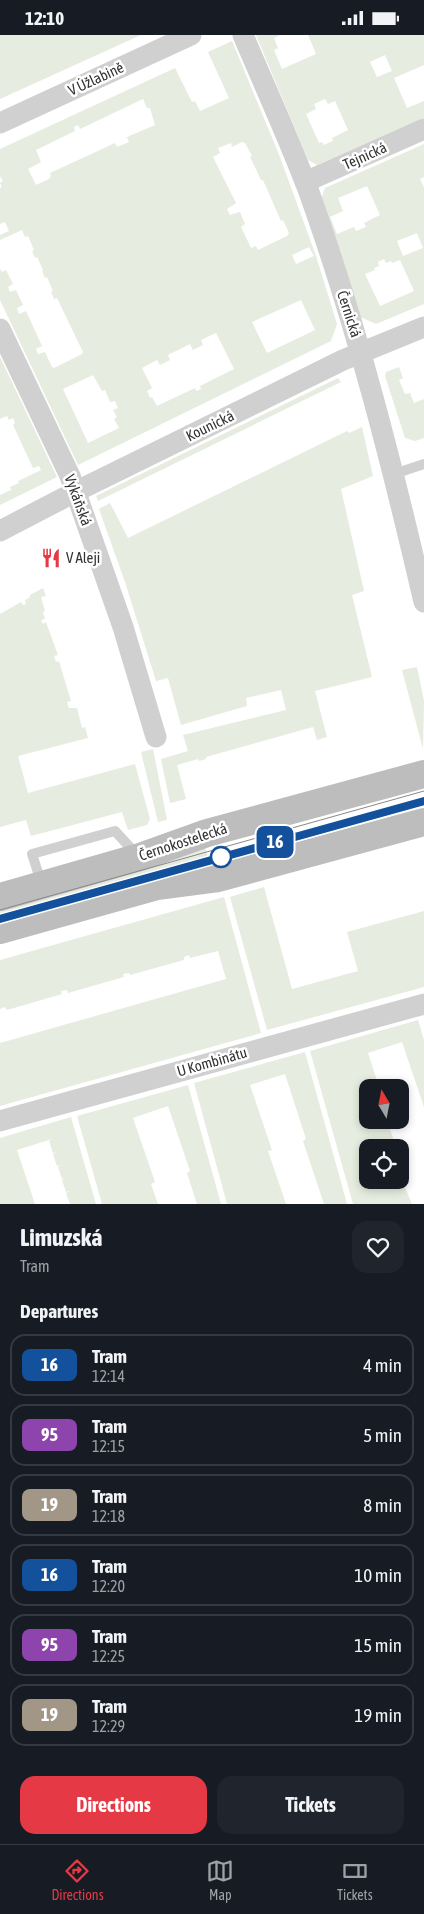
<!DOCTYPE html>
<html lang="en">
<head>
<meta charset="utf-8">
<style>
  :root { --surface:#171b24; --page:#20242c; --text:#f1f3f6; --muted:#9ea1a6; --line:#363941; --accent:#e63946 }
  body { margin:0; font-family:"Asap Condensed",sans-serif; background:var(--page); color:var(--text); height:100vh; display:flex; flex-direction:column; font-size:19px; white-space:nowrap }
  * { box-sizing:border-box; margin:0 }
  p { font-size:16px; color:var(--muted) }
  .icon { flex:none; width:28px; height:28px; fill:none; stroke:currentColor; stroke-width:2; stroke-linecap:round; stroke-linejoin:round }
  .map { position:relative; height:1169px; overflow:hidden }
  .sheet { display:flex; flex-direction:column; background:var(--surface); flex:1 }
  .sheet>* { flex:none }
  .badge { padding:0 10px; border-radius:8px; font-size:18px; line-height:32px }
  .needle { width:32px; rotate:350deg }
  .controls { position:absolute; left:359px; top:1044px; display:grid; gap:10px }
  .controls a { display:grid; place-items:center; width:50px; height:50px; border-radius:10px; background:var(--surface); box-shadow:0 2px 8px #0003; font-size:25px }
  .map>.badge { position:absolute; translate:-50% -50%; box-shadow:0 0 0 2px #fff }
  h2 { padding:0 20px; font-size:19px; line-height:45px }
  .round { display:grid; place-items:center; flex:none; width:52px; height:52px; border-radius:15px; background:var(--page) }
  .headline { display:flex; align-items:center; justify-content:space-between; height:85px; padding:0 20px }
  h1 { font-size:24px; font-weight:700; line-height:38px }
  .action { display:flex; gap:10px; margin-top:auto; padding:10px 20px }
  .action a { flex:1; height:58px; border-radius:15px; background:var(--accent); color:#fff; font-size:20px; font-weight:700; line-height:58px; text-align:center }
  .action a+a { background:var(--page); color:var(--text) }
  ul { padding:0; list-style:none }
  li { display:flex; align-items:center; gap:15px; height:62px; margin:0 10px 8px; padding:0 10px; border:2px solid var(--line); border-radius:15px }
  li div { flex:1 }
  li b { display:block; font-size:19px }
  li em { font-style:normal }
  li .badge { min-width:55px; font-weight:700; text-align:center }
  .status { display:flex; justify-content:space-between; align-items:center; height:35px; padding:0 25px; background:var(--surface); direction:ltr }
  .status svg { height:14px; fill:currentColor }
  .dock { display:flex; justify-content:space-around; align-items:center; height:70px; border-top:1px solid var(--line); background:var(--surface); font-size:14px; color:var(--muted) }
  .dock a { display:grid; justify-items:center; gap:2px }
  .dock .on { color:var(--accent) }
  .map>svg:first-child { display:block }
  .green { fill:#e6ecdf; fill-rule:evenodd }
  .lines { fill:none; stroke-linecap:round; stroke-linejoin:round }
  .lane { stroke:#d0d0d0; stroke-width:10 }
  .street { stroke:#d0d0d0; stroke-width:21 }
  .secondary { stroke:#bdbdbd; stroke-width:28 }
  .tram { stroke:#888; stroke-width:1 }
  .line-casing { stroke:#fff; stroke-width:11 }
  .line { stroke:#13519c; stroke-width:8 }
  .stop-dot { fill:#fff; stroke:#13519c; stroke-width:2.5 }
  .labels { text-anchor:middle; stroke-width:5; stroke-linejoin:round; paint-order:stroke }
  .street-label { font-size:15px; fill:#333; stroke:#fff }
  .poi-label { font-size:15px; fill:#333; stroke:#fff; text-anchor:start }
</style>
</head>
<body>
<div class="status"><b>12:10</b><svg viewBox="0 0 49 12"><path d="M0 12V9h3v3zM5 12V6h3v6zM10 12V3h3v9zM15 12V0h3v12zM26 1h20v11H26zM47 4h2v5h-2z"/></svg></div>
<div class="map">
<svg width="424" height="1169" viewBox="0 0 424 1169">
  <rect width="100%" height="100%" fill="#fff"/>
  <path class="green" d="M 0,0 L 141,0 L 0,64 Z
    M 256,0 L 280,0 L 274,3 L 278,13 L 274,15 L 282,34 L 316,19 L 308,0 L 424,0 L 424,30 L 394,43 L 407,73 L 424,66 L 424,83 L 317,130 L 308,125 ZM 385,20 L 392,36 L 377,42 L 370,27 ZM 325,64 L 328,69 L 335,66 L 348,95 L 332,103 L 333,106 L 324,110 L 322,107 L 319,108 L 306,79 L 316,74 L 314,69 Z
    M 232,6 L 280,122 L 316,221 L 337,289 L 331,306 L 78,430 L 0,265 L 0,234 L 2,237 L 6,235 L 13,249 L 8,252 L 10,257 L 16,255 L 23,270 L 17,273 L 19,279 L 26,276 L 42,311 L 36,314 L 38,319 L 45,317 L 52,332 L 54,333 L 82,319 L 83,317 L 57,263 L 54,264 L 51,257 L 53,256 L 47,242 L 45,243 L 42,236 L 43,235 L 37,222 L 35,223 L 32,216 L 34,215 L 28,201 L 25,202 L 22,195 L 0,205 L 0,200 L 9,196 L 5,187 L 0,189 L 0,153 L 2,152 L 0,148 L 3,146 L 0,141 L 0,114 L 175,33 L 192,67 L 195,66 L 200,76 L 229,63 L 208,17 ZM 143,64 L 147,73 L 150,73 L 155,90 L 127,102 L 129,107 L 117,112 L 115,108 L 50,138 L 51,141 L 49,144 L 36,150 L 28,134 L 41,127 L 36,115 L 75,96 L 74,92 L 78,90 L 80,94 ZM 242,107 L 245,108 L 252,121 L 250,122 L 261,145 L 263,145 L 281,186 L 283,185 L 289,198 L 287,201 L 258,215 L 256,211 L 251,213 L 241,192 L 245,189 L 240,177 L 230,180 L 227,174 L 236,168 L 213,122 L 220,118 L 218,113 L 231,108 L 232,112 ZM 309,212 L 314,221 L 296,229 L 292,220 ZM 301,265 L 315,295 L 267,318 L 252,287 ZM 216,298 L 234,334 L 200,351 L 201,354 L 196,356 L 195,353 L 157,371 L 152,362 L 150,363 L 147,356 L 152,353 L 142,333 L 157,325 L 160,330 L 170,325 L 168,320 L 190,309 L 193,315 L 203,310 L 201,305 ZM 93,340 L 102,356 L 105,355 L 110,367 L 115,366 L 118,373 L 113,375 L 117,382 L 114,384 L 119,393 L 88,408 L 63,354 Z
    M 424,109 L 424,142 L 420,144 L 424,152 L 424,269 L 376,289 L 360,282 L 321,164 L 325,153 ZM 367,151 L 380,180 L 364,188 L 366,192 L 356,196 L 354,192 L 337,199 L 330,182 L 343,176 L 338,163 ZM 417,198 L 423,213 L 403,221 L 397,206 ZM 384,224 L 386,228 L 391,226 L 392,228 L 400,225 L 414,256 L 380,271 L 365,239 L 375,235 L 374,233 L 379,231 L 378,227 Z
    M 0,322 L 57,442 L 0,470 L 0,460 L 11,455 L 10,452 L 19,448 L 18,446 L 41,435 L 39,431 L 33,433 L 13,390 L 15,388 L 13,383 L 9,385 L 7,381 L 0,384 Z
    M 399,332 L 403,343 L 399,345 L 405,359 L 410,358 L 414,368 L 424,364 L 424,403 L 415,406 L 405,403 L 385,341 L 386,337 Z
    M 338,343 L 341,347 L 98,466 L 96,461 Z
    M 362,392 L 373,441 L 341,454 L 364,556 L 352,560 L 372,642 L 315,656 L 327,702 L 317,705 L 313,692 L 206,722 L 206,724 L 199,726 L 198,724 L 177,730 L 186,764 L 170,768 L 161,724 L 188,716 L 183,700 L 286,675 L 281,655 L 246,663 L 247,671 L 181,690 L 168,643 L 156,646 L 125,547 L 99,474 L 110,468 L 128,503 L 347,396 L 349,398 Z
    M 43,553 L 46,561 L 41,562 L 45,576 L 43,577 L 45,584 L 41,585 L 43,589 L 46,587 L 58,620 L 54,621 L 56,627 L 59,626 L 71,666 L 67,667 L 69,673 L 77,673 L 82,693 L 85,692 L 88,703 L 18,721 L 28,758 L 135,729 L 150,784 L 147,790 L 128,795 L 122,777 L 31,801 L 26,785 L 0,792 L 0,579 L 21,567 L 23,570 L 26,569 L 25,565 L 30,562 L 30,560 Z
    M 417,632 L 424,666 L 423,714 L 402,635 Z
    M 153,714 L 167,785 L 158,787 L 141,717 Z
    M 204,808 L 211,833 L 0,888 L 0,869 Z
    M 264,852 L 292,954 L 358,936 L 347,897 L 424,876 L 424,952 L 267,995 L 230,862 Z
    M 224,862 L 261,998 L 0,1071 L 0,1008 L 226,944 L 218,916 L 190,923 L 189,920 L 184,922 L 184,925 L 130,940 L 129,938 L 123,939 L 124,942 L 68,958 L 67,955 L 61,956 L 62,959 L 7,975 L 5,972 L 0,974 L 0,925 Z
    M 418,985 L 424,1005 L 424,1072 L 402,1007 L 368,1018 L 379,1052 L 368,1052 L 368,1085 L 387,1085 L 396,1112 L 368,1112 L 368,1145 L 400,1145 L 400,1126 L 407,1148 L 404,1150 L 412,1169 L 353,1169 L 310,1016 Z
    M 305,1017 L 347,1169 L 324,1169 L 303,1106 L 306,1104 L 285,1039 L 250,1050 L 272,1115 L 268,1116 L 286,1169 L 227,1169 L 194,1048 Z
    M 188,1050 L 221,1169 L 197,1169 L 187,1138 L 190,1136 L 168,1071 L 133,1083 L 155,1147 L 151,1149 L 158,1169 L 102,1169 L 77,1081 Z
    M 71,1082 L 96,1169 L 70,1169 L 66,1158 L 70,1156 L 66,1157 L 62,1145 L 65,1143 L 62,1144 L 58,1132 L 61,1130 L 57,1131 L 53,1119 L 56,1117 L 53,1118 L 49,1106 L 52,1104 L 17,1115 L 35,1169 L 0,1169 L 0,1103 Z"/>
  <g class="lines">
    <path class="lane" d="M 394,439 L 424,429
      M 42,850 L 32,819 L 115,796 L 137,820"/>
    <path class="street" d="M 243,0 C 265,52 289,104 309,157 C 357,291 392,429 424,567
      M 0,88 L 191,0
      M 305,147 L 424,94
      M 0,294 L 70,441 L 123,592 L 156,702
      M 0,496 L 75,457 L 343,325 L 424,292
      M 0,1086 L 424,969"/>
    <path class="secondary" d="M 0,862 L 140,822 L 207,798 L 424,739
      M 0,895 L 157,851 L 218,843 L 424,787"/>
    <path class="tram" d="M 0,875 L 424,756
      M 0,884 L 424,766"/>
  </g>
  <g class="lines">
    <defs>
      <path id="line" d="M 0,884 L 424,766"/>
    </defs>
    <use href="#line" class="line-casing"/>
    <use href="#line" class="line"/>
  </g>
  <defs>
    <symbol id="restaurant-bare" viewBox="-9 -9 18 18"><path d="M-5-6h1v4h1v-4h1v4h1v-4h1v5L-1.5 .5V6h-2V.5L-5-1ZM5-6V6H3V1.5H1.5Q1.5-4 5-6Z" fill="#e63946" stroke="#fff" stroke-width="2.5" paint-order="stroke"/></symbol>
  </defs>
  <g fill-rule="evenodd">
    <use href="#restaurant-bare" x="37" y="509" width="28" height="28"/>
  </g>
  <circle class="stop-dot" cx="221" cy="822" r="10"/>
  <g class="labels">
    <g class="street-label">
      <text transform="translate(96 44) rotate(-25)" y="5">V Úžlabině</text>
      <text transform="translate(365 121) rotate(-24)" y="5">Tejnická</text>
      <text transform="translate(349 279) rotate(72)" y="5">Černická</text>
      <text transform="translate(210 391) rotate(-26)" y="5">Kounická</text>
      <text transform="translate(78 465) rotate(70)" y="5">Vykáňská</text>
      <text transform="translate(183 807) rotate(-18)" y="5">Černokostelecká</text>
      <text transform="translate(212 1027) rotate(-16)" y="5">U Kombinátu</text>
    </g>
    <g class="poi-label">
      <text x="66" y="528">V Aleji</text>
    </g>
  </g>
</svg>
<div class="controls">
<a><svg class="needle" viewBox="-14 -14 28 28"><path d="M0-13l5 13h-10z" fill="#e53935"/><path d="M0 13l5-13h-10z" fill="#9ea1a6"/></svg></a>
<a><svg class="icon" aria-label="locate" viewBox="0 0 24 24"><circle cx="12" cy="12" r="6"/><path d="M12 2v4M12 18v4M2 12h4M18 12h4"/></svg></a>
</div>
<b class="badge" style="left:275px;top:807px;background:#13519c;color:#fff">16</b>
</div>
<section class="sheet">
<div class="headline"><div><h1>Limuzská</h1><p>Tram</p></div><a class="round"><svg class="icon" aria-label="heart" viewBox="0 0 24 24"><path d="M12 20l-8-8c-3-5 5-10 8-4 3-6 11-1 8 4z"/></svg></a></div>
<h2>Departures</h2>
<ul>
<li><span class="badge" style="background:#13519c;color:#fff">16</span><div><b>Tram</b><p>12:14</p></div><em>4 min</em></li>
<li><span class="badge" style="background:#8e44ad;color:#fff">95</span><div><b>Tram</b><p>12:15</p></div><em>5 min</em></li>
<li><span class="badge" style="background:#a29786;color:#fff">19</span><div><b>Tram</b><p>12:18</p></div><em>8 min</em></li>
<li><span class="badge" style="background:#13519c;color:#fff">16</span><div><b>Tram</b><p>12:20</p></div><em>10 min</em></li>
<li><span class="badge" style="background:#8e44ad;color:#fff">95</span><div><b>Tram</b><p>12:25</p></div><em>15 min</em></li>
<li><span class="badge" style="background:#a29786;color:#fff">19</span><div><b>Tram</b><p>12:29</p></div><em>19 min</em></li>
</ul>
<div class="action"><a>Directions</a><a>Tickets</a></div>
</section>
<nav class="dock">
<a class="on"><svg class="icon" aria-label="directions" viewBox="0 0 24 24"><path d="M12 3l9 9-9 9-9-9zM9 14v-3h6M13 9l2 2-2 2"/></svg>Directions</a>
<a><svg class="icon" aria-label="map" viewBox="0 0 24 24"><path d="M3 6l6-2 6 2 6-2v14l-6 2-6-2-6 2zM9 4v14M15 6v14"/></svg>Map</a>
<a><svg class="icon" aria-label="tickets" viewBox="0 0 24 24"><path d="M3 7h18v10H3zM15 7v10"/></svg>Tickets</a>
</nav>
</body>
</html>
